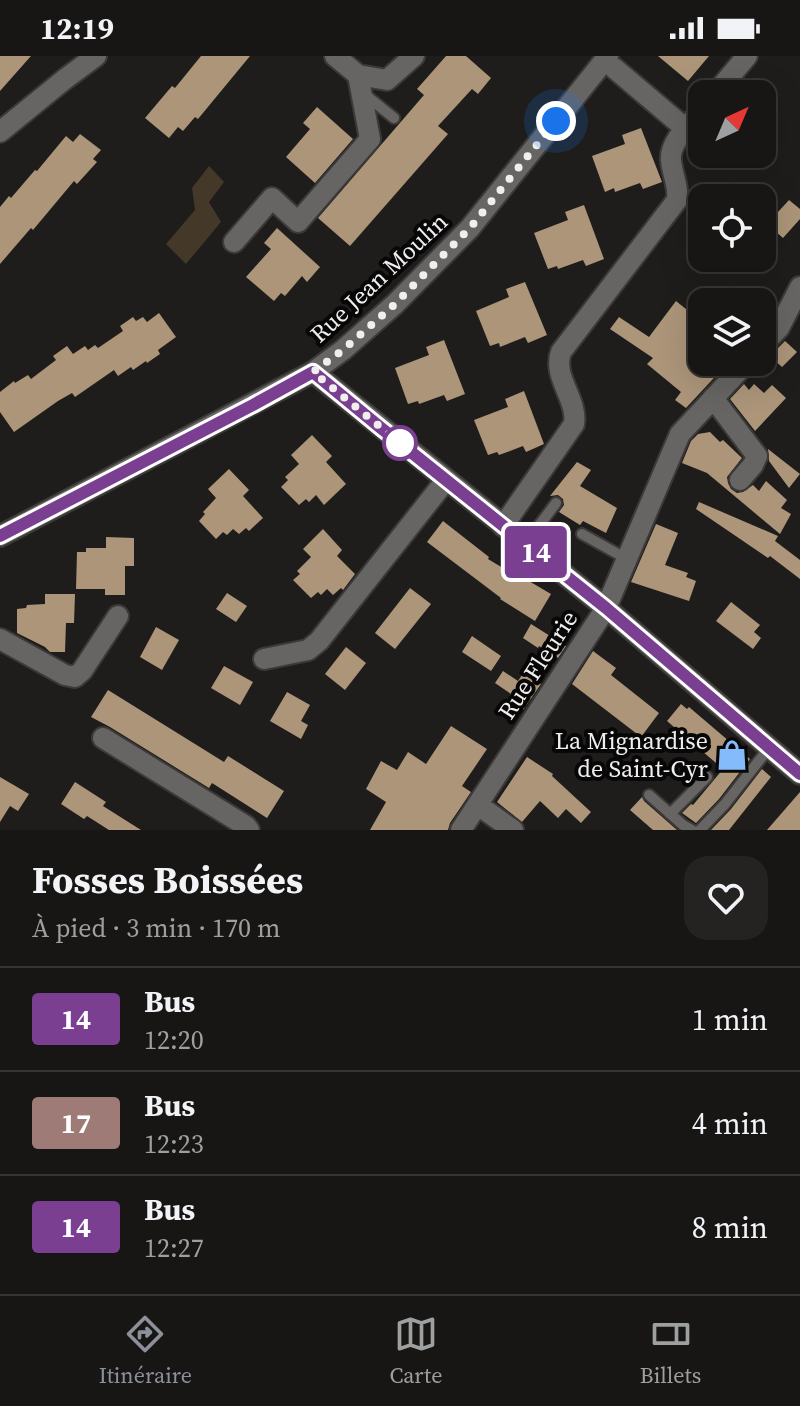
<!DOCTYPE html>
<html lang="fr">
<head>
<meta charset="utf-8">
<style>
  :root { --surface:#171614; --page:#242322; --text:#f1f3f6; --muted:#9e9fa0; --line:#363534; --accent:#8c9099 }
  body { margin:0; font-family:"Source Serif 4",serif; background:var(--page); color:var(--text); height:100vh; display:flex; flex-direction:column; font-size:30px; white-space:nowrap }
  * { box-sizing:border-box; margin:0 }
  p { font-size:26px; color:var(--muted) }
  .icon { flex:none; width:44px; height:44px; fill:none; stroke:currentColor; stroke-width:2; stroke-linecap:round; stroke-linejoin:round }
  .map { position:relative; height:774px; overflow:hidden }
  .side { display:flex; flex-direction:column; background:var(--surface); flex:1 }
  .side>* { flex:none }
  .badge { padding:0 16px; border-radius:6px; font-size:28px; line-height:52px }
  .needle { width:52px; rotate:44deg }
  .controls { position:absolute; left:688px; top:24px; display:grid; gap:16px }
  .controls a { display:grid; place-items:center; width:88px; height:88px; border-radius:16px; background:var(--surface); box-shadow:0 8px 32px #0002,0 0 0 2px var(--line); font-size:40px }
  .you { position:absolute; width:40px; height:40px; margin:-20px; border:6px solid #fff; border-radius:50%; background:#1a73e8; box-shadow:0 0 0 12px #1a73e833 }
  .map>.badge { position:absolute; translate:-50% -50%; box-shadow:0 0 0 4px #fff }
  .round { display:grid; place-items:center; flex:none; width:84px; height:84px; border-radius:24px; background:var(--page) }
  .headline { display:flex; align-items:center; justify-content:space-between; height:136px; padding:0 32px }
  h1 { font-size:38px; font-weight:700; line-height:60px }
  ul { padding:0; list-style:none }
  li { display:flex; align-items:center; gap:24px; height:104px; padding:0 32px; border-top:2px solid var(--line) }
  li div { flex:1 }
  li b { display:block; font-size:30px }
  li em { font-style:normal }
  li .badge { min-width:88px; font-weight:700; text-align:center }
  .status { display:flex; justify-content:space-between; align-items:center; height:56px; padding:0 40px; background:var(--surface); direction:ltr }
  .status svg { height:22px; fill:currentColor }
  .menu { display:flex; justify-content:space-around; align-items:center; height:112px; border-top:2px solid var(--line); background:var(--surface); font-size:22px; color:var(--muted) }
  .menu a { display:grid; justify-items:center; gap:4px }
  .menu .selected { color:var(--accent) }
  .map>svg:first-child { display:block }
  .green { fill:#443828 }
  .building { fill:#ac9579 }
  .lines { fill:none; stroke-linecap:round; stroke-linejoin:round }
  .service-casing { stroke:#3c3a39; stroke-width:14 }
  .minor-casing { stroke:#3c3a39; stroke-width:24 }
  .tertiary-casing { stroke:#3c3a39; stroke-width:24 }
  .service { stroke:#666564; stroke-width:10 }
  .minor { stroke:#666564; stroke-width:20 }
  .tertiary { stroke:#666564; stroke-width:20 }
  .line-casing { stroke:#fff; stroke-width:18 }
  .line { stroke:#7a3f91; stroke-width:12 }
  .walk { stroke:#f1efee; stroke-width:8; stroke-dasharray:0 14.4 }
  .stop-dot { fill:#fff; stroke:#7a3f91; stroke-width:4 }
  .labels { text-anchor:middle; stroke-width:8; stroke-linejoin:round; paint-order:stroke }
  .street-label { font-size:24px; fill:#f1efee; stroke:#080707 }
  .poi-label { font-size:24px; fill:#f1efee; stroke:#080707; text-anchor:end }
</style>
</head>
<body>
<div class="status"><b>12:19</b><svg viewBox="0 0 49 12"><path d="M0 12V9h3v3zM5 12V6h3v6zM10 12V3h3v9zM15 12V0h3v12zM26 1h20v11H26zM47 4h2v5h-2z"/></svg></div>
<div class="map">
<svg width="800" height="774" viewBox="0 0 800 774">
  <rect width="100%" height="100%" fill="#1f1d1b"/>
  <path class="green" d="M 209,110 L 224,126 L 209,146 L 221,166 L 186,208 L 166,188 L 195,154 L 192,132 Z"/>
  <path class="building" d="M 0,0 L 31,0 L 0,35 Z
    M 201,0 L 250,0 L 198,63 L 195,61 L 183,75 L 178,71 L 169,82 L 145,62 L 172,30 L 175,32 Z
    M 446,0 L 466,0 L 491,22 L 478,38 L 472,33 L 438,70 L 448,78 L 350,190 L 318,162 L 424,39 L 417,33 Z
    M 658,0 L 709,0 L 688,25 Z
    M 317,51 L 353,83 L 315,127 L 286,101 L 310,73 L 303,67 Z
    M 641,72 L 662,126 L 643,133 L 640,127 L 615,136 L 614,132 L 605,136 L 592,100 L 625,88 L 622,79 Z
    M 80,78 L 101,94 L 93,103 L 97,106 L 77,128 L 74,125 L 33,174 L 31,172 L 0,208 L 0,151 L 9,140 L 11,142 L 35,114 L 37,115 L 66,80 L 73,86 Z
    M 789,144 L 800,153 L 800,163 L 783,182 L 767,168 Z
    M 584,149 L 604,203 L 586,210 L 583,204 L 558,213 L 557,210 L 548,213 L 534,177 L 568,164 L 565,156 Z
    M 277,172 L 320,211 L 307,226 L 302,220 L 285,240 L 281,237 L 274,245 L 246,221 L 271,193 L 264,187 Z
    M 525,226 L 547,279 L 528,287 L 525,281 L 500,291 L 499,287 L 490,290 L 476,255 L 509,241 L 506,233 Z
    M 676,245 L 702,266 L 702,306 L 724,306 L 726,309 L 686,352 L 675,344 L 681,336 L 647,308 L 653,302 L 610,273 L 619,261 L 649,281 Z
    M 159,257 L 176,281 L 158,294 L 160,298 L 147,307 L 146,305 L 133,314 L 131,311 L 118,320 L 114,314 L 75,341 L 72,337 L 58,345 L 14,376 L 0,356 L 0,336 L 14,325 L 15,327 L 28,319 L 31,323 L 56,304 L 53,300 L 67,290 L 73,298 L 85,290 L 88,294 L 95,289 L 98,292 L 123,275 L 120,270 L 133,261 L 136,265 L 143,261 L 147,266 Z
    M 444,284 L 465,338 L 447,345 L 444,339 L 419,348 L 418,345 L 408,348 L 395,312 L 429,299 L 426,291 Z
    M 785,285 L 797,296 L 782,311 L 770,300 Z
    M 744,328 L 749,334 L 754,328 L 764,337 L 772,329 L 786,342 L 755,375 L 730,343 Z
    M 524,335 L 544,388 L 526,396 L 523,390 L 499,399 L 497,396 L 488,399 L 474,364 L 508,351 L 505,343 Z
    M 710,376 L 720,386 L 723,384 L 742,402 L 727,421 L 728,427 L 731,433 L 737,437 L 743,436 L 753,429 L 759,435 L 766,425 L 787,444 L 781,452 L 791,458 L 780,478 L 707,417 L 682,407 L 691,385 L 698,378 Z
    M 312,379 L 332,400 L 326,406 L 346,428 L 324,449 L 316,439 L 309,446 L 306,443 L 299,449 L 281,431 L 288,424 L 285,421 L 299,408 L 291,399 Z
    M 768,393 L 800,418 L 789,432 L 769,405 Z
    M 577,406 L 591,414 L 580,430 L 617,452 L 606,477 L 583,465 L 580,469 L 559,456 L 564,449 L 563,443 L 558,439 L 550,440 Z
    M 229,413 L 249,434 L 243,440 L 263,462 L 249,475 L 246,472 L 239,478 L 233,473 L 227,479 L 223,476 L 216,483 L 199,465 L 205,458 L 203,456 L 216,442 L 208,433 Z
    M 699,446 L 778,480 L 775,485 L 800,504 L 800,523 L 770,500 L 768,502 L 696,453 Z
    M 443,465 L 489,501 L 488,503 L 516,520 L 517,518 L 551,538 L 535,565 L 500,543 L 501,542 L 427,486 Z
    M 656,468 L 678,477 L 665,509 L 688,517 L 686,521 L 696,525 L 689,545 L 631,526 Z
    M 323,473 L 342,494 L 337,500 L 355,518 L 343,534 L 341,532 L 333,539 L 327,533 L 321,539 L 318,536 L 311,542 L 293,524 L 300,518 L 297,515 L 311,501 L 303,493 Z
    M 106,481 L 134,482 L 134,510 L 125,510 L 125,539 L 105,539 L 105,533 L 76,533 L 77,496 L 86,496 L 86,492 L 106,492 Z
    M 410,532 L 431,548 L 395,593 L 375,577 Z
    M 227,537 L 247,550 L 236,566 L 216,553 Z
    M 45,538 L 75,538 L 74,567 L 66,567 L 65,596 L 50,596 L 45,591 L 17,577 L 17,553 L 26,552 L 27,549 L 45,548 Z
    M 731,546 L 760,569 L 754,576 L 761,582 L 753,593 L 716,565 Z
    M 531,568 L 566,590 L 558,602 L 539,590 L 538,592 L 523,582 Z
    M 156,571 L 179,584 L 162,614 L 140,601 Z
    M 472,580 L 501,600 L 491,615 L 462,596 Z
    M 346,591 L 366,607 L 345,634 L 325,618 Z
    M 593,595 L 616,612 L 611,619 L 659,657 L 641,681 L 572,628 Z
    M 224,610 L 253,626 L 240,649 L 211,632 Z
    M 503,615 L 518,625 L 524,616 L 541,628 L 523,654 L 507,643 L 511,638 L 495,627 Z
    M 108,634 L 224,706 L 228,700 L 284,735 L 267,762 L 212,727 L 209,732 L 110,671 L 91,661 Z
    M 287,636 L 310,649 L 301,665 L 308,669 L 301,683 L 270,665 Z
    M 681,648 L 687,653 L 689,651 L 750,703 L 719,743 L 696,767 L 682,757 L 691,748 L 693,749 L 723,713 L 667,665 Z
    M 451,670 L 487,693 L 462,730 L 471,736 L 450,767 L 448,774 L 370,774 L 386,746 L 366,733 L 381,705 L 397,714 L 408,696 L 426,708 Z
    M 527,701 L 553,718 L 552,720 L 591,756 L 581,767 L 566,753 L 558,762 L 540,745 L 522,766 L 497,746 Z
    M 762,713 L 771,721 L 729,774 L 711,774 L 731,753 Z
    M 0,721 L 29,738 L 18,755 L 10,750 L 0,766 Z
    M 75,726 L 106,746 L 103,750 L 141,774 L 109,774 L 87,760 L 84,763 L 61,748 Z
    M 800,736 L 800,774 L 767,774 Z
    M 642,741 L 644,745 L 677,774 L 653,774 L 630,754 Z"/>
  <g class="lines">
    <defs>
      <path id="service" d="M 363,37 L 394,62
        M 582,478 L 627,503
        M 525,488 L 556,447
        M 649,739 L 683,769 L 692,774
        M 670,758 L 707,721
        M 700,774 L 725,748 L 769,692"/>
      <path id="minor" d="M 614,12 L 686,73
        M 358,19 L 387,24 L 414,0
        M 715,38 L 747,0
        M 0,76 L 65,23 L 96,0
        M 234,186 L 272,142 L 298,166 L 370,83 L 358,19 L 335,0
        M 762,290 L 779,272 L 800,231
        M 313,316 L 343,294 L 395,248 L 470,172 L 608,0
        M 713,342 L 757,400 L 753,409 L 740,424
        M 503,470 L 574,368 C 578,343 552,321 561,296 L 677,144 C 679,130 672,118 671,104 C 669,86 691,67 702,54
        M 0,583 L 65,619 L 75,621 L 82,615 L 118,560
        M 264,603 L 308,594 L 319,585 L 446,424
        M 103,682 L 246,770 L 249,774
        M 478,749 L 513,774
        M 461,774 L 606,552 L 680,378 L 747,306"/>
      <path id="tertiary" d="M 0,480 L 313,316 L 606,552 L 800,718"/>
    </defs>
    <use href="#service" class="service-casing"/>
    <use href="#minor" class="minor-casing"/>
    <use href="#tertiary" class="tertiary-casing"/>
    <use href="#service" class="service"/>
    <use href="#minor" class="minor"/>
    <use href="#tertiary" class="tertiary"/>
  </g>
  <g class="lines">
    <defs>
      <path id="line" d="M 0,480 L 253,349 L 313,316 L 381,372 L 606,552 L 800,718"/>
    </defs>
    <use href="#line" class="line-casing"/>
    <use href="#line" class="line"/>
    <path class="walk" d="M 400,387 L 313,316 L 343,294 L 395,248 L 470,172 L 556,65"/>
  </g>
  <defs>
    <symbol id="shop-bare" viewBox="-9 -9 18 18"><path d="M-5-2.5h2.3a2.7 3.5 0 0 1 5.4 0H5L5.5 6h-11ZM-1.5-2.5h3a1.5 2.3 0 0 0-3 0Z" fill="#84bcfb" stroke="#080707" stroke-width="2.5" paint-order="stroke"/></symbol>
  </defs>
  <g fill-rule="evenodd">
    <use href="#shop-bare" x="710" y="677" width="44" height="44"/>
  </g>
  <circle class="stop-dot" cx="400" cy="387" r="16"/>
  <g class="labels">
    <g class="street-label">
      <text transform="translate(379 222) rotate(-43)" y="8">Rue Jean Moulin</text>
      <text transform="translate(538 609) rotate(-57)" y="8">Rue Fleurie</text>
    </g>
    <g class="poi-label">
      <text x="708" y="693">La Mignardise<tspan x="708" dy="28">de Saint-Cyr</tspan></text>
    </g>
  </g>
</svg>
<div class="controls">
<a><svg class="needle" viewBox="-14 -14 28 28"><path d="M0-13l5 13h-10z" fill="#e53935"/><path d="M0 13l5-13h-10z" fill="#9e9fa0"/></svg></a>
<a><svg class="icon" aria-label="locate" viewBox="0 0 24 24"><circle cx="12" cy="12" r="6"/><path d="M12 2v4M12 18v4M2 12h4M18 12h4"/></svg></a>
<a><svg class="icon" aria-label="layers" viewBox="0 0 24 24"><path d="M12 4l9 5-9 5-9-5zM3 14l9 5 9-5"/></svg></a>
</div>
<div class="you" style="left:556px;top:65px"></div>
<b class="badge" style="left:536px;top:496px;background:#7a3f91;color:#fff">14</b>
</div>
<section class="side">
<div class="headline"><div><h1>Fosses Boissées</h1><p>À pied · 3 min · 170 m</p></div><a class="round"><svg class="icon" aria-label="heart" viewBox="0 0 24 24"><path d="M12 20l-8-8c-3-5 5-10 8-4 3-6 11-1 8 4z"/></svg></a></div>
<ul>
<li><span class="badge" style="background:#7a3f91;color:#fff">14</span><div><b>Bus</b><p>12:20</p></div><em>1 min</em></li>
<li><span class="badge" style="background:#9f7b77;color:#fff">17</span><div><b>Bus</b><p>12:23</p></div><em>4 min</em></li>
<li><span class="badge" style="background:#7a3f91;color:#fff">14</span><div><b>Bus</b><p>12:27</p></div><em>8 min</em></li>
</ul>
</section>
<nav class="menu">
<a class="selected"><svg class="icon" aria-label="directions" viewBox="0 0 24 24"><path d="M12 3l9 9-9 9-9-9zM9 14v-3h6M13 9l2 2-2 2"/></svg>Itinéraire</a>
<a><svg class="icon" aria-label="map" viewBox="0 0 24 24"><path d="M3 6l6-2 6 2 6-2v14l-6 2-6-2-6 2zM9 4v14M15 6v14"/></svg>Carte</a>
<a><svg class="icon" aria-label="tickets" viewBox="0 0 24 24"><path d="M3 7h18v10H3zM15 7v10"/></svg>Billets</a>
</nav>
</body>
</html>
